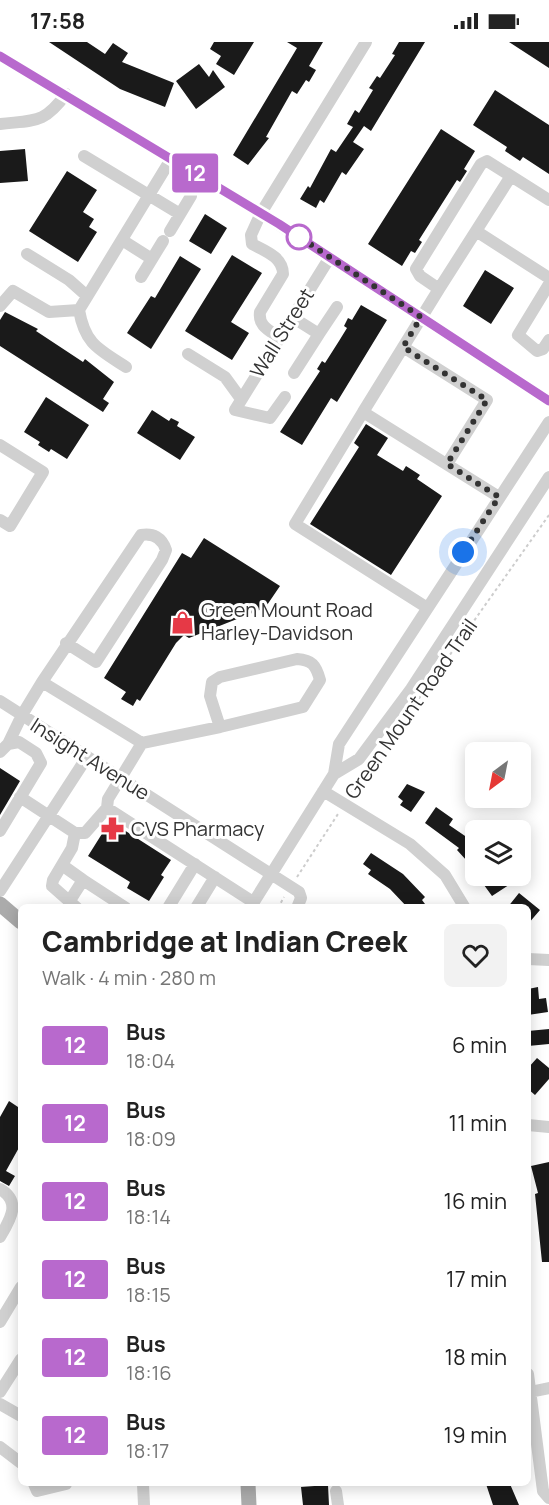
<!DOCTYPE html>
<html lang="en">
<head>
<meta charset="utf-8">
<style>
  :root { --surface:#fff; --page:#f2f2f2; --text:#222; --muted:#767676 }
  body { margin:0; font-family:Manrope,sans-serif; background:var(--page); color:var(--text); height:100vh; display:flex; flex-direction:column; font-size:22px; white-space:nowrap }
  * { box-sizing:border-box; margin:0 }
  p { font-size:20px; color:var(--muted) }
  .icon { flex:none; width:33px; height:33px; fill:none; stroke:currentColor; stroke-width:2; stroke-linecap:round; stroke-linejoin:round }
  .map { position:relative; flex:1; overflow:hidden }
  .sheet { position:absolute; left:18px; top:862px; width:513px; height:582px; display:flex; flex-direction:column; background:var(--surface); border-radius:9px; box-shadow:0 3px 15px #0003 }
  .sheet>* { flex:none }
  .badge { padding:0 12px; border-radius:4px; font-size:21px; line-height:39px }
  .needle { width:39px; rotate:212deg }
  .tools { position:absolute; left:465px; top:700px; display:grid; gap:12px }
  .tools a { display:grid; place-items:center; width:66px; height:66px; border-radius:9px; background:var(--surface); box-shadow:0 3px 15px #0003; font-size:30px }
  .you { position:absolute; width:30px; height:30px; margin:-15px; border:4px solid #fff; border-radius:50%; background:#1a73e8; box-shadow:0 0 0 9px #1a73e833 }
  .map>.badge { position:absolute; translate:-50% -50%; box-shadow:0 0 0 3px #fff }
  .round { display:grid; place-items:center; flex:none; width:63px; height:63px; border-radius:9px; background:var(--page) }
  .summary { display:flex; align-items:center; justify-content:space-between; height:102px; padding:0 24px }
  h1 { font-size:28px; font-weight:800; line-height:45px }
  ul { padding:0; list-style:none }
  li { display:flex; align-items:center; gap:18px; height:78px; padding:0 24px }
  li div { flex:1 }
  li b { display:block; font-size:22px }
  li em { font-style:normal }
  li .badge { min-width:66px; font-weight:700; text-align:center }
  .status { display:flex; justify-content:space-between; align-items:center; height:42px; padding:0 30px; background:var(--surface); direction:ltr }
  .status svg { height:16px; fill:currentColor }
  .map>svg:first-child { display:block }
  .building { fill:#1a1a1a }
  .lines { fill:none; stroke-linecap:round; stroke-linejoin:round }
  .path { stroke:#cdcdcd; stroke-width:2; stroke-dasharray:3 3; stroke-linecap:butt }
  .minor { stroke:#d0d0d0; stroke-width:12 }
  .major { stroke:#ababab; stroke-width:15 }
  .line-casing { stroke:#fff; stroke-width:14 }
  .line { stroke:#b869cd; stroke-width:9 }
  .walk { stroke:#333; stroke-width:6; stroke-dasharray:0 10.8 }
  .stop-dot { fill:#fff; stroke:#b869cd; stroke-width:3 }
  .labels { text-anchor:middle; stroke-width:6; stroke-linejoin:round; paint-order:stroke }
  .street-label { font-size:20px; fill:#333; stroke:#fff }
  .poi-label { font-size:20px; fill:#333; stroke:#fff; text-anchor:start }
</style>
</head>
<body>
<div class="status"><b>17:58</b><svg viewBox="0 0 49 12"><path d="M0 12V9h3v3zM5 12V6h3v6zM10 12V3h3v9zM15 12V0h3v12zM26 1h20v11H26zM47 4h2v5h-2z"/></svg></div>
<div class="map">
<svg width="549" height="1463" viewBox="0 0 549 1463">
  <rect width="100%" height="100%" fill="#fff"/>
  <path class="building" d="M 49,0 L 87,0 L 105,12 L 113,1 L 128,11 L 122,20 L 174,41 L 165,65 L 120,47 Z
    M 214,0 L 254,0 L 234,33 L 216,22 L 221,14 L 210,7 Z
    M 287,0 L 323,0 L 309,24 L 316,28 L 309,40 L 306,38 L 297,52 L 292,49 L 266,95 L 269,96 L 248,123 L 233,113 L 297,6 Z
    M 399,0 L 425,0 L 371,89 L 364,84 L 353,100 L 364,107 L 346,133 L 342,130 L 324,161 L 320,158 L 316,166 L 300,157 L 308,144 L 310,146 L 331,107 L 336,110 L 353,85 L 347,82 L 355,68 L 359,71 L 373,48 L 369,46 L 377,34 L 380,36 L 395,13 L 392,12 Z
    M 509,0 L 549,0 L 549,26 Z
    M 199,22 L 209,35 L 213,28 L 225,45 L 196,67 L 176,39 Z
    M 495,48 L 549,83 L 549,132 L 523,115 L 520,119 L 505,109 L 507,105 L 473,83 Z
    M 441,87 L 475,109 L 464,127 L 467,129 L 460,140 L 457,138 L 419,198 L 422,200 L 415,211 L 411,209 L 402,224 L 368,202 Z
    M 25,107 L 28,139 L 0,141 L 0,109 Z
    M 67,129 L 97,148 L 83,170 L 94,177 L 89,185 L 97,190 L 78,220 L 29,189 Z
    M 205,172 L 227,186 L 211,212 L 189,199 Z
    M 232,213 L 262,231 L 231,280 L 249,291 L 232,318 L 185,289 Z
    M 180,214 L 201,227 L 151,307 L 127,291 L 151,254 L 155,256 Z
    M 485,228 L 514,246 L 491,282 L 463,264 Z
    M 361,263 L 387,278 L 337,360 L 331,356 L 302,403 L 280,390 L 320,329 L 317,327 L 322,319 L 325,321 L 339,299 L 347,286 L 344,284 L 348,276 L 352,278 Z
    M 5,270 L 38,287 L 36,289 L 83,320 L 85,317 L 114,340 L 103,357 L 109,361 L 103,370 L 0,304 L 0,278 Z
    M 46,355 L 89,383 L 67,417 L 51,407 L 49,410 L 38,403 L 40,400 L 24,390 Z
    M 152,368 L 169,379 L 171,376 L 179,380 L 177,384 L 195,395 L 180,418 L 137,391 Z
    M 366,382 L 388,396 L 377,413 L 403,429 L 406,424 L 420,433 L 417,437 L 442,454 L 391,533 L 310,482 L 359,405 L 354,401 Z
    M 204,496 L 280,544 L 265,566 L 189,596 L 184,593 L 176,601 L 140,659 L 137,657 L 133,664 L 121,657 L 126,650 L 104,636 L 182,511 L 191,516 Z
    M 0,726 L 20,739 L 0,773 Z
    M 407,742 L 425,750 L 411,770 L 400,763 L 403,759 L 398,755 Z
    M 436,765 L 453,777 L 449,783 L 468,796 L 476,789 L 476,811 L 467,819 L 457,808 L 459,806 L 425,781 Z
    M 110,779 L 171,818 L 161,833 L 164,835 L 149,859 L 127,846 L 130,840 L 88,814 Z
    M 371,811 L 403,832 L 425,855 L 422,858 L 428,866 L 408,866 L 390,847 L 368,832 L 371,828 L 363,822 Z
    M 486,834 L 508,834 L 512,841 L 492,854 L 484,843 L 489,839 Z
    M 519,851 L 540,868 L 528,882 L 528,866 L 507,866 Z
    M 538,945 L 539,957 L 546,956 L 548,970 L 528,973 L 528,947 Z
    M 549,987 L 549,1002 L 528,1004 L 528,989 Z
    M 537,1016 L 549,1026 L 549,1037 L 535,1053 L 528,1047 L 528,1026 Z
    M 9,1059 L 21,1067 L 21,1102 L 6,1129 L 15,1134 L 9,1144 L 0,1139 L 0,1075 Z
    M 549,1120 L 549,1220 L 542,1220 L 535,1152 L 538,1151 L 531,1124 Z
    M 486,1442 L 510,1442 L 519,1463 L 493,1463 Z
    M 328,1443 L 329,1463 L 303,1463 L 301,1445 Z"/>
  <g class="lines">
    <path class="path" d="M 398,686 L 549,473
      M 350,752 L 367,727
      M 297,835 L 338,772
      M 278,866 L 284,855"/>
    <path class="minor" d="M 0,14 L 261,171 L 549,359
      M 0,82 C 35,78 44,82 66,52
      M 84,114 L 180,172
      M 170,189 L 191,154
      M 476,189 L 549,236
      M 122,198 L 152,217
      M 27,212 L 69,238 L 87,254
      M 141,235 L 163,199
      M 549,242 L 518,293 L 537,309 L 543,307 L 549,298
      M 439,247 L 511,134
      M 0,264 L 13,249 L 49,270 L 79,268
      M 79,268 L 171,117
      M 79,268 C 85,302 98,307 126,325
      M 292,275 L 319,292 L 337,265
      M 280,296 C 269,288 258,284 260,270 L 283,232 C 283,215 265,209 252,202 L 251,193 L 261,171 L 366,0
      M 403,305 L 487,358 L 447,422
      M 188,312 L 225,335 L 241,357
      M 294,331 L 319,292
      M 285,355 L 270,376 L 235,368 L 330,215
      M 363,370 L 439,247 L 420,234 L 416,227 L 481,122 L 487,119 L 549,158
      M 0,403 L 43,430 L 10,484 L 0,478
      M 426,565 L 295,482 L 363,370 L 499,455
      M 297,617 C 312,618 316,623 320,638 L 303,665 L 220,685 L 210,654 L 212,640 L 220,635 Z
      M 42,640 L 141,493 C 153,491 162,495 166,508 L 162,518 L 96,620 L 66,601
      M 0,659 L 299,850 L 301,856 L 297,866
      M 142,701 L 220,685
      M 8,702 L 22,673 L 42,640 L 142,701 L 108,757 L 107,766
      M 0,710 L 8,702 L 19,700 L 36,711 L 41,721 L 0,789
      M 334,732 L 359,717 L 411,647 L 549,435
      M 323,749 L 410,802 L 445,833 L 465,866
      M 20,755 L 75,791 L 85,791 L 107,766 L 253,860
      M 75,791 L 72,806 L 53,838 L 52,844 L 77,866
      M 62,823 L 83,838
      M 0,849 L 87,715
      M 69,860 L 83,838 L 126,866
      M 168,866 L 195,822
      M 196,866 L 215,835
      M 250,866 L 334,732 L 339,702 L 549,380
      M 528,917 L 549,918
      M 528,1083 L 549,1085
      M 0,1147 C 22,1160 10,1178 0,1195
      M 0,1280 L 21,1245
      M 528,1332 L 543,1449 L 549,1456
      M 0,1350 L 21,1317
      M 530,1350 L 549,1346
      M 0,1362 L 21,1374
      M 0,1405 L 21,1421
      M 34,1442 L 37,1449 L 66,1442
      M 143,1442 L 144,1463
      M 336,1449 L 338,1463"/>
    <path class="major" d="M 0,862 L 21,880
      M 248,1442 L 249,1463"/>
  </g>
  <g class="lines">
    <defs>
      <path id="line" d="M 0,14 L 279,182 L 549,359"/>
    </defs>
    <use href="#line" class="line-casing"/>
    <use href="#line" class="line"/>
    <path class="walk" d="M 299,195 L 296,193 L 421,275 L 403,305 L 487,358 L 447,422 L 499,455 L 463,510"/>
  </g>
  <defs>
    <symbol id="shop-bare" viewBox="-9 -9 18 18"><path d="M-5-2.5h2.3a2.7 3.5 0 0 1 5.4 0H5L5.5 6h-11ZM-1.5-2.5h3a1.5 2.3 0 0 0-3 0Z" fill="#e63946" stroke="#fff" stroke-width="2.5" paint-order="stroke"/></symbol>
    <symbol id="pharmacy-bare" viewBox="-9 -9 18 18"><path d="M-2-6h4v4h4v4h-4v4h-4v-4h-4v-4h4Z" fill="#e63946" stroke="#fff" stroke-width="2.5" paint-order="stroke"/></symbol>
  </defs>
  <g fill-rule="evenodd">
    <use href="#shop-bare" x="166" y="564" width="33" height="33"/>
    <use href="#pharmacy-bare" x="96" y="770" width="33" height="33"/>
  </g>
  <circle class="stop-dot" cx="299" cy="195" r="12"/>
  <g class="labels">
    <g class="street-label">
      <text transform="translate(282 291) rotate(-58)" y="7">Wall Street</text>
      <text transform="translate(411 667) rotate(-55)" y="7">Green Mount Road Trail</text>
      <text transform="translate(90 717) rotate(32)" y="7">Insight Avenue</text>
    </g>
    <g class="poi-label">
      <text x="201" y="575">Green Mount Road<tspan x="201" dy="23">Harley-Davidson</tspan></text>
      <text x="131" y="794">CVS Pharmacy</text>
    </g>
  </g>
</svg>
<div class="tools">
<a><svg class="needle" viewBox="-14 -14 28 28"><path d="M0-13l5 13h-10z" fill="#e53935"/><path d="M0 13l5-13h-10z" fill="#767676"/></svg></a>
<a><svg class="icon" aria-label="layers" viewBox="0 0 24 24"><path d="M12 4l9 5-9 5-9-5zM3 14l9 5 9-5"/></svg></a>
</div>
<div class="you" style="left:463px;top:510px"></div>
<b class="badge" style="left:195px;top:131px;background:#b869cd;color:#fff">12</b>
<section class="sheet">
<div class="summary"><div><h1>Cambridge at Indian Creek</h1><p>Walk · 4 min · 280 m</p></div><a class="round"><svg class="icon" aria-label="heart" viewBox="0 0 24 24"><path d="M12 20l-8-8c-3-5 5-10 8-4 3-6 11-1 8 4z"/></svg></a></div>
<ul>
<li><span class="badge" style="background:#b869cd;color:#fff">12</span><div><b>Bus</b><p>18:04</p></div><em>6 min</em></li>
<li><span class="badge" style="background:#b869cd;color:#fff">12</span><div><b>Bus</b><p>18:09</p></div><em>11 min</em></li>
<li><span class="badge" style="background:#b869cd;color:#fff">12</span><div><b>Bus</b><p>18:14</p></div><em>16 min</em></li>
<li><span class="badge" style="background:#b869cd;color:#fff">12</span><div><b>Bus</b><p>18:15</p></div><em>17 min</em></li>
<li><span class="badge" style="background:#b869cd;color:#fff">12</span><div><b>Bus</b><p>18:16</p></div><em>18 min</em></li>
<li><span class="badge" style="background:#b869cd;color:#fff">12</span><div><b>Bus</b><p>18:17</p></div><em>19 min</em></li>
</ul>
</section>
</div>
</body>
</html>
